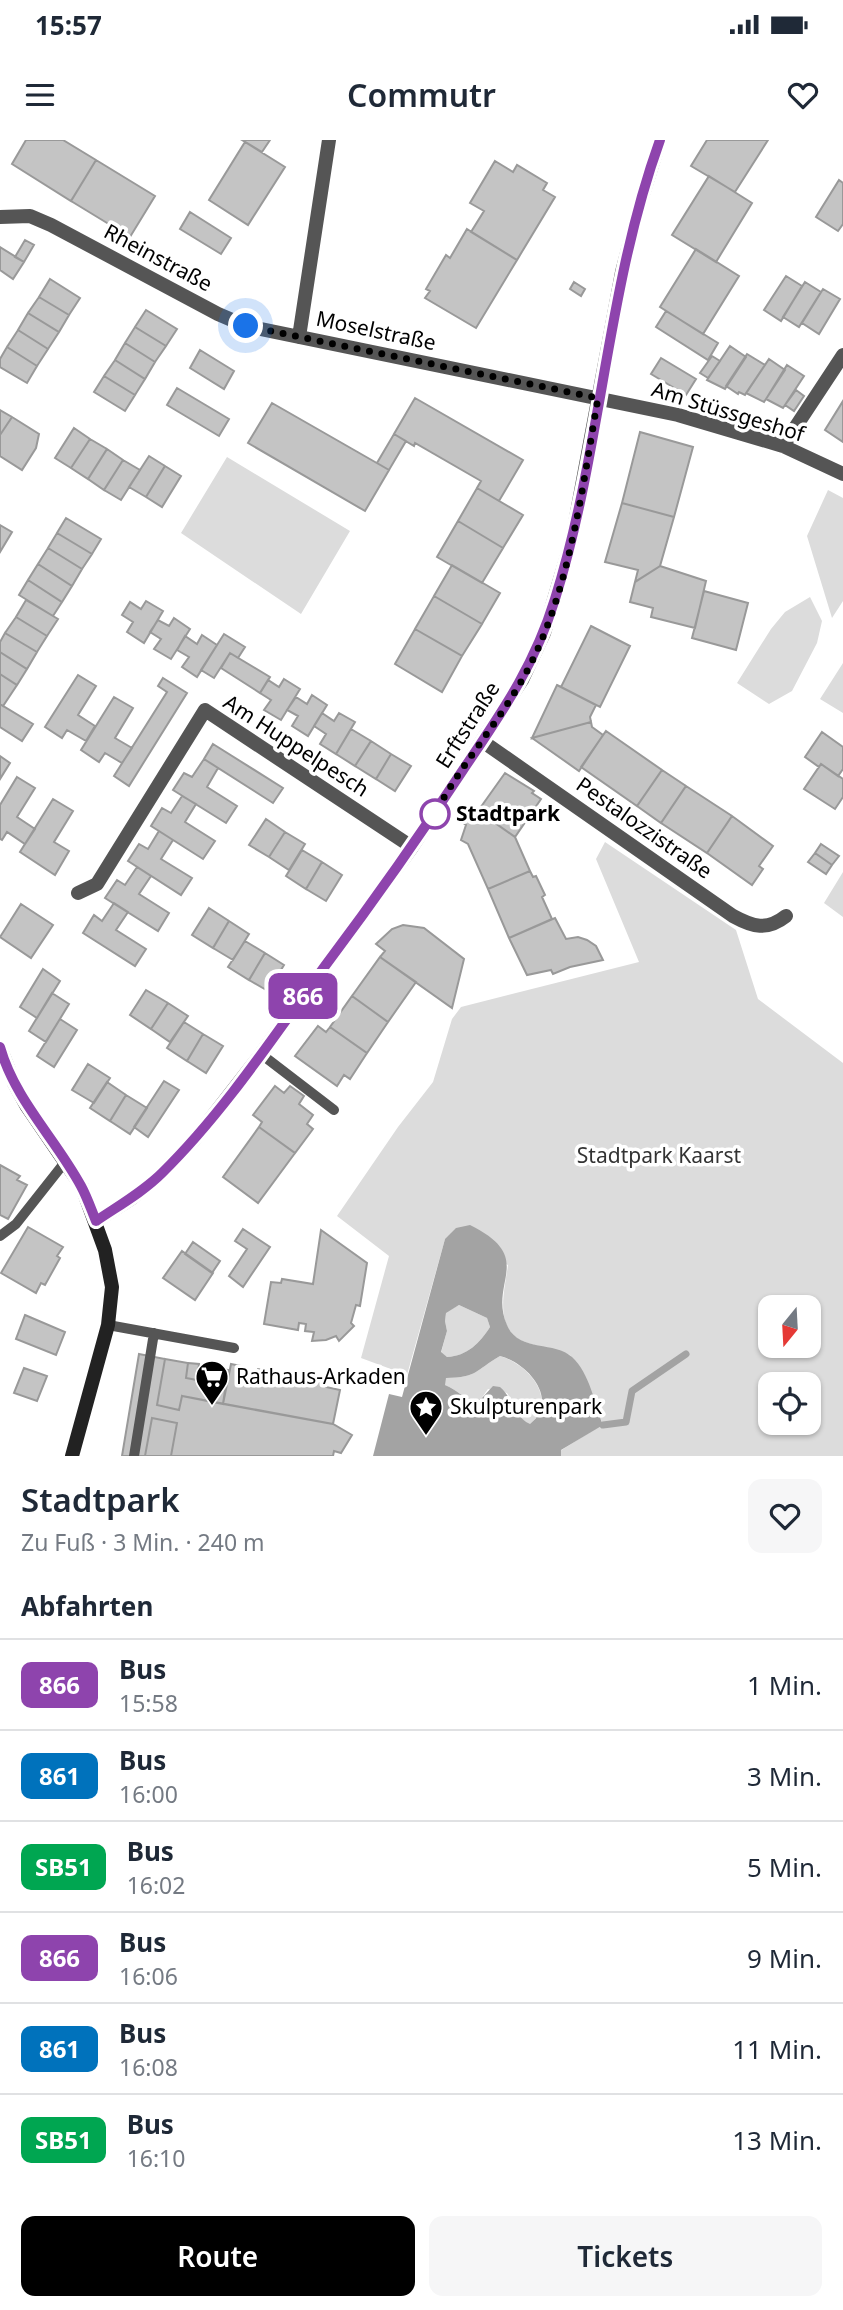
<!DOCTYPE html>
<html lang="de">
<head>
<meta charset="utf-8">
<style>
  :root { --surface:#fff; --page:#f6f6f7; --text:#1f2937; --muted:#747a83; --line:#e0e1e3; --accent:#000 }
  body { margin:0; font-family:"Noto Sans",sans-serif; background:var(--page); color:var(--text); height:100vh; display:flex; flex-direction:column; font-size:26px; white-space:nowrap }
  * { box-sizing:border-box; margin:0 }
  p { font-size:23px; color:var(--muted) }
  .icon { flex:none; width:38px; height:38px; fill:none; stroke:currentColor; stroke-width:2; stroke-linecap:round; stroke-linejoin:round }
  .map { position:relative; height:1316px; overflow:hidden }
  .sheet { display:flex; flex-direction:column; background:var(--surface); flex:1 }
  .sheet>* { flex:none }
  .badge { padding:0 14px; border-radius:10px; font-size:24px; line-height:46px }
  .needle { width:46px; rotate:198deg }
  .controls { position:absolute; left:758px; top:1155px; display:grid; gap:14px }
  .controls a { display:grid; place-items:center; width:63px; height:63px; border-radius:14px; background:var(--surface); box-shadow:0 2px 5px #0004; font-size:35px }
  .you { position:absolute; width:35px; height:35px; margin:-18px; border:5px solid #fff; border-radius:50%; background:#1a73e8; box-shadow:0 0 0 10px #1a73e833 }
  .map>.badge { position:absolute; translate:-50% -50%; box-shadow:0 0 0 4px #fff }
  h2 { padding:0 21px; font-size:26px; line-height:63px }
  .round { display:grid; place-items:center; flex:none; width:74px; height:74px; border-radius:14px; background:var(--page) }
  .overview { display:flex; align-items:center; justify-content:space-between; height:119px; padding:0 21px }
  h1 { font-size:33px; font-weight:600; line-height:52px }
  .primary-button { display:flex; gap:14px; margin-top:auto; padding:14px 21px }
  .primary-button a { flex:1; height:80px; border-radius:14px; background:var(--accent); color:#fff; font-size:28px; font-weight:600; line-height:80px; text-align:center }
  .primary-button a+a { background:var(--page); color:var(--text) }
  ul { padding:0; list-style:none }
  li { display:flex; align-items:center; gap:21px; height:91px; padding:0 21px; border-top:2px solid var(--line) }
  li div { flex:1 }
  li b { display:block; font-size:26px }
  li em { font-style:normal }
  li .badge { min-width:77px; font-weight:700; text-align:center }
  .status { display:flex; justify-content:space-between; align-items:center; height:49px; padding:0 35px; background:var(--surface); direction:ltr }
  .status svg { height:19px; fill:currentColor }
  header { display:flex; justify-content:space-between; align-items:center; height:91px; padding:0 21px; background:var(--surface); font-size:32px; font-weight:600 }
  .map>svg:first-child { display:block }
  .green { fill:#dcdcdc; fill-rule:evenodd }
  .water { fill:#a3a3a3; fill-rule:evenodd }
  .lines { fill:none; stroke-linecap:round; stroke-linejoin:round }
  .stream { stroke:#a3a3a3; stroke-width:7 }
  .building { fill:#c4c4c4; stroke:#999; stroke-width:2 }
  .lane { stroke:#555; stroke-width:10 }
  .street { stroke:#555; stroke-width:14 }
  .secondary { stroke:#222; stroke-width:14 }
  .line-casing { stroke:#fff; stroke-width:16 }
  .line { stroke:#8e44ad; stroke-width:10 }
  .walk { stroke:#000; stroke-width:7; stroke-dasharray:0 12.6 }
  .stop-dot { fill:#fff; stroke:#8e44ad; stroke-width:3.5 }
  .labels { text-anchor:middle; stroke-width:7; stroke-linejoin:round; paint-order:stroke }
  .street-label { font-size:21px; fill:#000; stroke:#fff }
  .stop-label { font-size:21px; font-weight:bold; fill:#000; stroke:#fff; text-anchor:start }
  .park-label { font-size:21px; fill:#333; stroke:#fff }
  .poi-label { font-size:21px; fill:#000; stroke:#fff; text-anchor:start }
</style>
</head>
<body>
<div class="status"><b>15:57</b><svg viewBox="0 0 49 12"><path d="M0 12V9h3v3zM5 12V6h3v6zM10 12V3h3v9zM15 12V0h3v12zM26 1h20v11H26zM47 4h2v5h-2z"/></svg></div>
<header><svg class="icon" aria-label="menu" viewBox="0 0 24 24"><path d="M4 6h16M4 12h16M4 18h16"/></svg>Commutr<svg class="icon" aria-label="heart" viewBox="0 0 24 24"><path d="M12 20l-8-8c-3-5 5-10 8-4 3-6 11-1 8 4z"/></svg></header>
<div class="map">
<svg width="843" height="1316" viewBox="0 0 843 1316">
  <rect width="100%" height="100%" fill="#fff"/>
  <path class="green" d="M 227,317 L 350,391 L 301,474 L 181,393 Z
    M 828,350 L 843,358 L 843,461 L 832,478 L 807,396 Z
    M 810,457 L 822,481 L 817,503 L 792,551 L 769,564 L 737,543 L 771,489 L 785,472 Z
    M 843,523 L 843,573 L 820,559 Z
    M 605,702 L 736,790 L 758,859 L 843,923 L 843,1316 L 561,1316 L 560,1311 L 603,1284 L 570,1215 C 559,1211 525,1204 517,1198 C 495,1182 505,1148 508,1125 L 445,1099 L 407,1235 L 361,1218 L 389,1116 L 337,1076 L 398,987 L 433,942 L 452,879 L 461,867 L 639,822 L 596,719 ZM 770,1167 L 808,1167 L 808,1206 L 770,1206 ZM 770,1244 L 808,1244 L 808,1283 L 770,1283 Z
    M 843,732 L 843,777 L 824,763 Z
    M 459,1165 L 487,1178 L 490,1187 C 480,1203 467,1216 447,1217 L 441,1213 L 447,1191 L 445,1181 L 446,1172 Z
    M 500,1216 C 528,1224 560,1260 529,1285 C 516,1278 515,1265 507,1253 L 488,1249 L 481,1259 C 464,1262 459,1250 445,1245 L 444,1241 L 446,1238 C 479,1237 474,1231 500,1216 Z"/>
  <path class="water" d="M 470,1085 C 537,1118 488,1142 507,1185 C 518,1212 555,1201 572,1217 C 590,1234 594,1262 603,1285 L 561,1310 L 561,1316 L 373,1316 L 389,1254 L 402,1257 L 445,1099 L 456,1088 ZM 459,1165 L 487,1178 L 490,1187 C 480,1203 467,1216 447,1217 L 441,1212 L 447,1191 L 445,1181 L 446,1173 ZM 500,1216 C 528,1223 560,1260 530,1284 C 515,1278 513,1258 500,1247 L 493,1246 L 481,1259 C 464,1262 459,1250 445,1245 L 446,1238 C 479,1237 474,1231 500,1216 Z"/>
  <g class="lines">
    <path class="stream" d="M 603,1285 L 626,1282 L 632,1251 L 686,1214"/>
  </g>
  <path class="building" d="M 26,0 L 63,0 L 96,20 L 71,61 L 12,24 Z
    M 242,0 L 270,0 L 262,12 Z
    M 707,0 L 768,0 L 735,52 L 691,26 Z
    M 245,2 L 285,27 L 248,85 L 209,60 Z
    M 96,20 L 155,56 L 130,97 L 71,61 Z
    M 495,21 L 513,32 L 517,25 L 547,43 L 543,50 L 555,57 L 517,120 L 471,92 L 484,71 L 470,63 Z
    M 709,36 L 752,63 L 716,122 L 672,95 Z
    M 839,40 L 843,43 L 843,84 L 838,91 L 816,77 Z
    M 190,72 L 231,98 L 221,114 L 180,89 Z
    M 467,89 L 517,120 L 476,188 L 425,158 L 430,151 L 426,149 L 446,115 L 450,118 Z
    M 25,100 L 34,105 L 24,122 L 15,117 Z
    M 0,107 L 24,122 L 13,139 L 0,130 Z
    M 696,109 L 739,136 L 703,194 L 660,167 Z
    M 786,136 L 802,146 L 781,181 L 764,170 Z
    M 50,139 L 80,158 L 69,175 L 39,157 Z
    M 574,142 L 585,149 L 581,156 L 570,149 Z
    M 805,142 L 821,152 L 799,187 L 783,177 Z
    M 823,149 L 840,159 L 819,194 L 802,183 Z
    M 39,157 L 69,175 L 59,192 L 28,173 Z
    M 146,170 L 177,189 L 166,206 L 135,187 Z
    M 666,171 L 718,203 L 708,220 L 656,187 Z
    M 28,173 L 59,192 L 48,209 L 18,190 Z
    M 135,187 L 166,206 L 155,222 L 125,203 Z
    M 18,190 L 48,209 L 37,226 L 7,207 Z
    M 125,203 L 155,222 L 145,239 L 115,220 Z
    M 730,206 L 746,217 L 725,249 L 707,240 Z
    M 7,207 L 37,226 L 27,243 L 0,227 L 0,219 Z
    M 200,210 L 234,231 L 224,249 L 190,228 Z
    M 747,214 L 765,225 L 745,255 L 739,252 L 738,254 L 726,246 Z
    M 712,216 L 720,221 L 708,238 L 700,233 Z
    M 661,218 L 696,239 L 686,255 L 651,234 Z
    M 769,219 L 785,230 L 764,262 L 746,253 Z
    M 115,220 L 145,239 L 135,255 L 104,236 Z
    M 787,225 L 804,236 L 783,268 L 766,259 Z
    M 104,236 L 135,255 L 125,271 L 94,252 Z
    M 177,248 L 229,279 L 219,296 L 167,265 Z
    M 796,250 L 804,256 L 794,271 L 785,265 Z
    M 415,258 L 523,320 L 499,361 L 477,348 L 481,341 L 415,303 L 414,306 L 394,294 Z
    M 843,261 L 843,302 L 825,290 Z
    M 272,263 L 389,330 L 365,371 L 248,303 Z
    M 0,270 L 12,277 L 0,295 Z
    M 12,277 L 39,294 L 36,308 L 22,330 L 0,316 L 0,295 Z
    M 74,288 L 90,299 L 71,328 L 55,318 Z
    M 640,292 L 693,307 L 674,377 L 622,363 Z
    M 394,294 L 406,301 L 389,330 L 377,323 Z
    M 90,299 L 107,309 L 88,339 L 71,328 Z
    M 107,309 L 123,320 L 104,350 L 88,339 Z
    M 149,316 L 165,326 L 146,357 L 129,347 Z
    M 123,320 L 140,330 L 121,360 L 104,350 Z
    M 165,326 L 181,336 L 162,367 L 146,357 Z
    M 477,348 L 523,375 L 503,408 L 458,381 Z
    M 622,363 L 674,377 L 660,426 L 635,442 L 638,430 L 605,422 Z
    M 66,378 L 101,399 L 92,414 L 57,393 Z
    M 458,381 L 503,408 L 482,443 L 437,417 Z
    M 0,385 L 12,392 L 0,412 Z
    M 57,393 L 92,414 L 82,429 L 48,408 Z
    M 48,408 L 82,429 L 72,446 L 38,424 Z
    M 38,424 L 72,446 L 62,462 L 28,440 Z
    M 452,425 L 500,453 L 482,484 L 434,456 Z
    M 660,426 L 706,441 L 695,488 L 651,477 L 653,468 L 630,462 L 635,442 Z
    M 28,440 L 62,462 L 53,476 L 19,455 Z
    M 704,451 L 748,463 L 736,510 L 692,498 Z
    M 434,456 L 482,484 L 462,516 L 415,489 Z
    M 26,460 L 58,479 L 47,496 L 16,477 Z
    M 146,461 L 163,471 L 144,503 L 127,492 L 133,482 L 122,475 L 130,462 L 141,469 Z
    M 16,477 L 47,496 L 37,512 L 5,493 Z
    M 174,478 L 190,489 L 171,519 L 154,509 L 161,499 L 150,492 L 158,480 L 169,486 Z
    M 591,486 L 630,506 L 600,567 L 561,547 Z
    M 415,489 L 462,516 L 442,552 L 395,524 Z
    M 5,493 L 37,512 L 27,529 L 0,512 L 0,502 Z
    M 224,494 L 245,507 L 238,518 L 230,513 L 214,538 L 201,530 Z
    M 202,495 L 217,505 L 197,537 L 182,527 L 189,517 L 177,510 L 185,496 L 197,504 Z
    M 0,512 L 27,529 L 17,545 L 0,534 Z
    M 230,513 L 270,537 L 260,553 L 221,528 Z
    M 0,534 L 17,545 L 3,566 L 0,564 Z
    M 78,535 L 96,546 L 78,575 L 95,586 L 86,601 L 67,590 L 62,598 L 45,587 Z
    M 163,538 L 187,553 L 129,646 L 114,636 L 167,552 L 158,546 Z
    M 284,539 L 300,549 L 281,580 L 264,570 L 271,560 L 260,553 L 268,540 L 279,547 Z
    M 557,545 L 596,565 L 590,577 L 591,582 L 532,598 Z
    M 312,555 L 327,565 L 308,596 L 292,586 L 298,576 L 287,570 L 296,557 L 307,564 Z
    M 114,557 L 133,568 L 115,598 L 132,608 L 122,623 L 105,613 L 99,622 L 81,610 Z
    M 0,564 L 33,584 L 22,601 L 0,587 Z
    M 322,573 L 334,581 L 339,573 L 355,582 L 336,614 L 320,604 L 326,594 L 314,586 Z
    M 591,582 L 592,587 L 603,595 L 579,631 L 532,598 Z
    M 351,589 L 371,601 L 355,626 L 336,614 Z
    M 606,591 L 662,630 L 637,666 L 581,627 Z
    M 822,592 L 843,607 L 843,629 L 838,636 L 821,624 L 819,627 L 805,617 Z
    M 371,601 L 391,614 L 376,639 L 355,626 Z
    M 213,604 L 283,648 L 273,663 L 204,619 Z
    M 391,614 L 411,626 L 395,651 L 376,639 Z
    M 0,616 L 10,623 L 0,639 Z
    M 204,619 L 218,628 L 207,647 L 237,666 L 226,683 L 173,650 L 184,633 L 192,637 Z
    M 821,624 L 843,639 L 843,657 L 835,669 L 804,649 Z
    M 662,630 L 686,646 L 661,683 L 637,666 Z
    M 505,633 L 534,651 L 532,653 L 541,659 L 515,697 L 478,671 Z
    M 17,637 L 35,648 L 17,677 L 35,689 L 25,704 L 7,692 L 2,700 L 0,699 L 0,665 Z
    M 686,646 L 732,676 L 707,713 L 661,683 Z
    M 182,656 L 196,664 L 185,682 L 215,701 L 203,719 L 151,686 L 162,668 L 171,673 Z
    M 53,659 L 73,671 L 54,702 L 69,711 L 55,735 L 20,712 Z
    M 478,671 L 515,697 L 530,731 L 488,749 L 468,704 L 461,700 L 466,685 L 463,683 L 467,677 Z
    M 732,676 L 773,706 L 759,726 L 763,729 L 752,745 L 707,713 Z
    M 266,679 L 285,692 L 269,717 L 249,705 Z
    M 159,691 L 173,700 L 161,719 L 192,738 L 181,755 L 128,721 L 139,704 L 148,709 Z
    M 285,692 L 305,704 L 289,730 L 269,717 Z
    M 821,704 L 839,716 L 832,725 L 815,713 Z
    M 302,710 L 322,722 L 306,749 L 286,736 Z
    M 815,713 L 832,725 L 826,734 L 808,722 Z
    M 322,722 L 342,735 L 326,761 L 306,749 Z
    M 137,727 L 151,736 L 139,754 L 169,773 L 158,791 L 105,758 L 117,740 L 125,745 Z
    M 530,731 L 533,737 L 536,736 L 545,755 L 542,757 L 552,779 L 509,798 L 488,749 Z
    M 114,763 L 128,772 L 116,790 L 146,809 L 135,826 L 83,793 L 94,775 L 102,781 Z
    M 21,764 L 53,785 L 31,818 L 0,797 Z
    M 209,768 L 229,781 L 213,808 L 192,795 Z
    M 555,778 L 566,799 L 578,797 L 587,800 L 596,806 L 603,820 L 570,827 L 553,834 L 551,830 L 527,835 L 509,798 Z
    M 229,781 L 249,794 L 233,820 L 213,808 Z
    M 403,785 L 424,788 L 464,819 L 452,868 L 380,817 L 385,811 L 376,804 L 392,789 Z
    M 245,801 L 265,813 L 249,840 L 228,827 Z
    M 265,813 L 284,825 L 268,851 L 249,840 Z
    M 380,817 L 416,842 L 388,882 L 352,856 Z
    M 43,829 L 60,841 L 37,878 L 20,867 Z
    M 146,850 L 168,863 L 151,889 L 130,875 Z
    M 52,853 L 69,864 L 46,902 L 29,891 Z
    M 352,856 L 388,882 L 367,913 L 330,887 Z
    M 168,863 L 188,876 L 170,902 L 151,889 Z
    M 60,879 L 77,890 L 54,927 L 37,916 Z
    M 184,882 L 203,894 L 187,921 L 167,908 Z
    M 318,886 L 326,892 L 330,887 L 367,913 L 350,939 L 344,935 L 337,946 L 295,916 Z
    M 203,894 L 223,906 L 206,933 L 187,921 Z
    M 88,924 L 110,938 L 94,963 L 72,950 Z
    M 164,941 L 179,950 L 148,997 L 134,987 Z
    M 107,942 L 126,955 L 110,981 L 90,968 Z
    M 275,946 L 284,953 L 290,946 L 304,956 L 299,964 L 313,975 L 307,984 L 313,989 L 295,1013 L 259,987 L 262,982 L 253,975 Z
    M 126,955 L 147,968 L 130,994 L 110,981 Z
    M 259,987 L 295,1013 L 258,1063 L 223,1037 Z
    M 0,1025 L 20,1036 L 17,1040 L 27,1045 L 8,1079 L 0,1075 Z
    M 28,1087 L 63,1107 L 57,1116 L 60,1118 L 45,1145 L 41,1143 L 36,1153 L 1,1133 Z
    M 243,1089 L 270,1107 L 243,1147 L 229,1136 L 247,1109 L 235,1101 Z
    M 321,1090 L 367,1123 L 360,1166 L 356,1165 L 351,1183 L 354,1186 L 339,1201 L 336,1196 L 326,1200 L 312,1201 L 314,1192 L 305,1191 L 306,1184 L 299,1183 L 298,1190 L 264,1184 L 271,1142 L 281,1143 L 282,1139 L 313,1144 Z
    M 193,1102 L 220,1121 L 212,1133 L 185,1114 Z
    M 182,1111 L 213,1133 L 195,1160 L 163,1138 Z
    M 25,1175 L 65,1192 L 56,1215 L 16,1199 Z
    M 139,1214 L 165,1219 L 157,1265 L 179,1270 L 182,1256 L 333,1284 L 352,1295 L 341,1313 L 334,1311 L 333,1316 L 122,1316 Z
    M 165,1219 L 188,1223 L 186,1238 L 197,1240 L 203,1241 L 206,1225 L 228,1230 L 223,1264 L 182,1256 L 179,1270 L 157,1265 Z
    M 188,1223 L 199,1224 L 197,1240 L 186,1238 Z
    M 231,1224 L 246,1227 L 244,1232 L 257,1235 L 258,1229 L 273,1231 L 272,1238 L 283,1240 L 285,1233 L 299,1235 L 298,1242 L 311,1245 L 312,1238 L 327,1241 L 326,1247 L 340,1250 L 333,1284 L 223,1264 Z
    M 24,1228 L 47,1236 L 37,1261 L 14,1253 Z
    M 152,1278 L 177,1283 L 171,1316 L 145,1316 Z"/>
  <g class="lines">
    <path class="lane" d="M 261,914 L 334,970
      M 0,1096 L 16,1084 L 65,1022
      M 108,1185 L 234,1208
      M 134,1316 L 154,1193"/>
    <path class="street" d="M 0,77 L 30,76 L 51,85 L 218,174 L 246,186 L 678,275 L 783,306 L 843,334
      M 299,197 L 329,0
      M 783,306 L 843,215
      M 482,601 L 733,776 C 753,787 767,791 786,776
      M 78,753 L 97,744 L 205,570 L 412,707
      M 96,1081 L 132,1058 L 159,1036 L 194,1000 L 261,914 L 412,707 L 522,540 L 544,493 L 572,399 L 622,132 L 639,67 L 660,0"/>
    <path class="secondary" d="M 0,907 L 14,943 L 26,965 L 82,1047 L 105,1110 L 112,1147 L 108,1185 L 72,1316"/>
  </g>
  <g class="lines">
    <defs>
      <path id="line" d="M 0,907 C 15,960 55,998 81,1046 C 87,1057 91,1069 96,1081 C 118,1066 143,1052 162,1033 C 224,972 274,896 325,826 C 373,762 419,697 463,630 C 502,572 534,527 555,459 C 602,309 606,149 660,0"/>
    </defs>
    <use href="#line" class="line-casing"/>
    <use href="#line" class="line"/>
    <path class="walk" d="M 246,186 L 598,258 C 582,349 569,459 522,540 C 496,586 459,627 435,674"/>
  </g>
  <defs>
    <symbol id="supermarket-pin" viewBox="-11 -11 22 30"><path d="M0 17L-7.5 6A9.5 9.5 0 1 1 7.5 6Z" fill="#000" stroke="#fff"/><path d="M-6-5.5h2.5l.6 2H6L4.5 2H-2.5L-4.4-4H-6ZM-1.5 3.2a1.3 1.3 0 1 0 .1 0ZM3 3.2a1.3 1.3 0 1 0 .1 0Z" fill="#fff"/></symbol>
    <symbol id="sight-pin" viewBox="-11 -11 22 30"><path d="M0 17L-7.5 6A9.5 9.5 0 1 1 7.5 6Z" fill="#000" stroke="#fff"/><path d="M0-6L1.8-2.2L6-1.7L2.9 1.2L3.7 5.4L0 3.3L-3.7 5.4L-2.9 1.2L-6-1.7L-1.8-2.2Z" fill="#fff"/></symbol>
  </defs>
  <g fill-rule="evenodd">
    <use href="#supermarket-pin" x="193" y="1218" width="38" height="52"/>
    <use href="#sight-pin" x="407" y="1248" width="38" height="52"/>
  </g>
  <circle class="stop-dot" cx="435" cy="674" r="14"/>
  <g class="labels">
    <g class="street-label">
      <text transform="translate(158 118) rotate(28)" y="7">Rheinstraße</text>
      <text transform="translate(376 191) rotate(12)" y="7">Moselstraße</text>
      <text transform="translate(728 272) rotate(17)" y="7">Am Stüssgeshof</text>
      <text transform="translate(468 585) rotate(-57)" y="7">Erftstraße</text>
      <text transform="translate(296 606) rotate(33)" y="7">Am Huppelpesch</text>
      <text transform="translate(644 688) rotate(35)" y="7">Pestalozzistraße</text>
    </g>
    <g class="stop-label">
      <text x="456" y="681">Stadtpark</text>
    </g>
    <g class="park-label">
      <text x="659" y="1023">Stadtpark Kaarst</text>
    </g>
    <g class="poi-label">
      <text x="236" y="1244">Rathaus-Arkaden</text>
      <text x="450" y="1274">Skulpturenpark</text>
    </g>
  </g>
</svg>
<div class="controls">
<a><svg class="needle" viewBox="-14 -14 28 28"><path d="M0-13l5 13h-10z" fill="#e53935"/><path d="M0 13l5-13h-10z" fill="#747a83"/></svg></a>
<a><svg class="icon" aria-label="locate" viewBox="0 0 24 24"><circle cx="12" cy="12" r="6"/><path d="M12 2v4M12 18v4M2 12h4M18 12h4"/></svg></a>
</div>
<div class="you" style="left:246px;top:186px"></div>
<b class="badge" style="left:303px;top:856px;background:#8e44ad;color:#fff">866</b>
</div>
<section class="sheet">
<div class="overview"><div><h1>Stadtpark</h1><p>Zu Fuß · 3 Min. · 240 m</p></div><a class="round"><svg class="icon" aria-label="heart" viewBox="0 0 24 24"><path d="M12 20l-8-8c-3-5 5-10 8-4 3-6 11-1 8 4z"/></svg></a></div>
<h2>Abfahrten</h2>
<ul>
<li><span class="badge" style="background:#8e44ad;color:#fff">866</span><div><b>Bus</b><p>15:58</p></div><em>1 Min.</em></li>
<li><span class="badge" style="background:#0072bc;color:#fff">861</span><div><b>Bus</b><p>16:00</p></div><em>3 Min.</em></li>
<li><span class="badge" style="background:#00a651;color:#fff">SB51</span><div><b>Bus</b><p>16:02</p></div><em>5 Min.</em></li>
<li><span class="badge" style="background:#8e44ad;color:#fff">866</span><div><b>Bus</b><p>16:06</p></div><em>9 Min.</em></li>
<li><span class="badge" style="background:#0072bc;color:#fff">861</span><div><b>Bus</b><p>16:08</p></div><em>11 Min.</em></li>
<li><span class="badge" style="background:#00a651;color:#fff">SB51</span><div><b>Bus</b><p>16:10</p></div><em>13 Min.</em></li>
</ul>
<div class="primary-button"><a>Route</a><a>Tickets</a></div>
</section>
</body>
</html>
